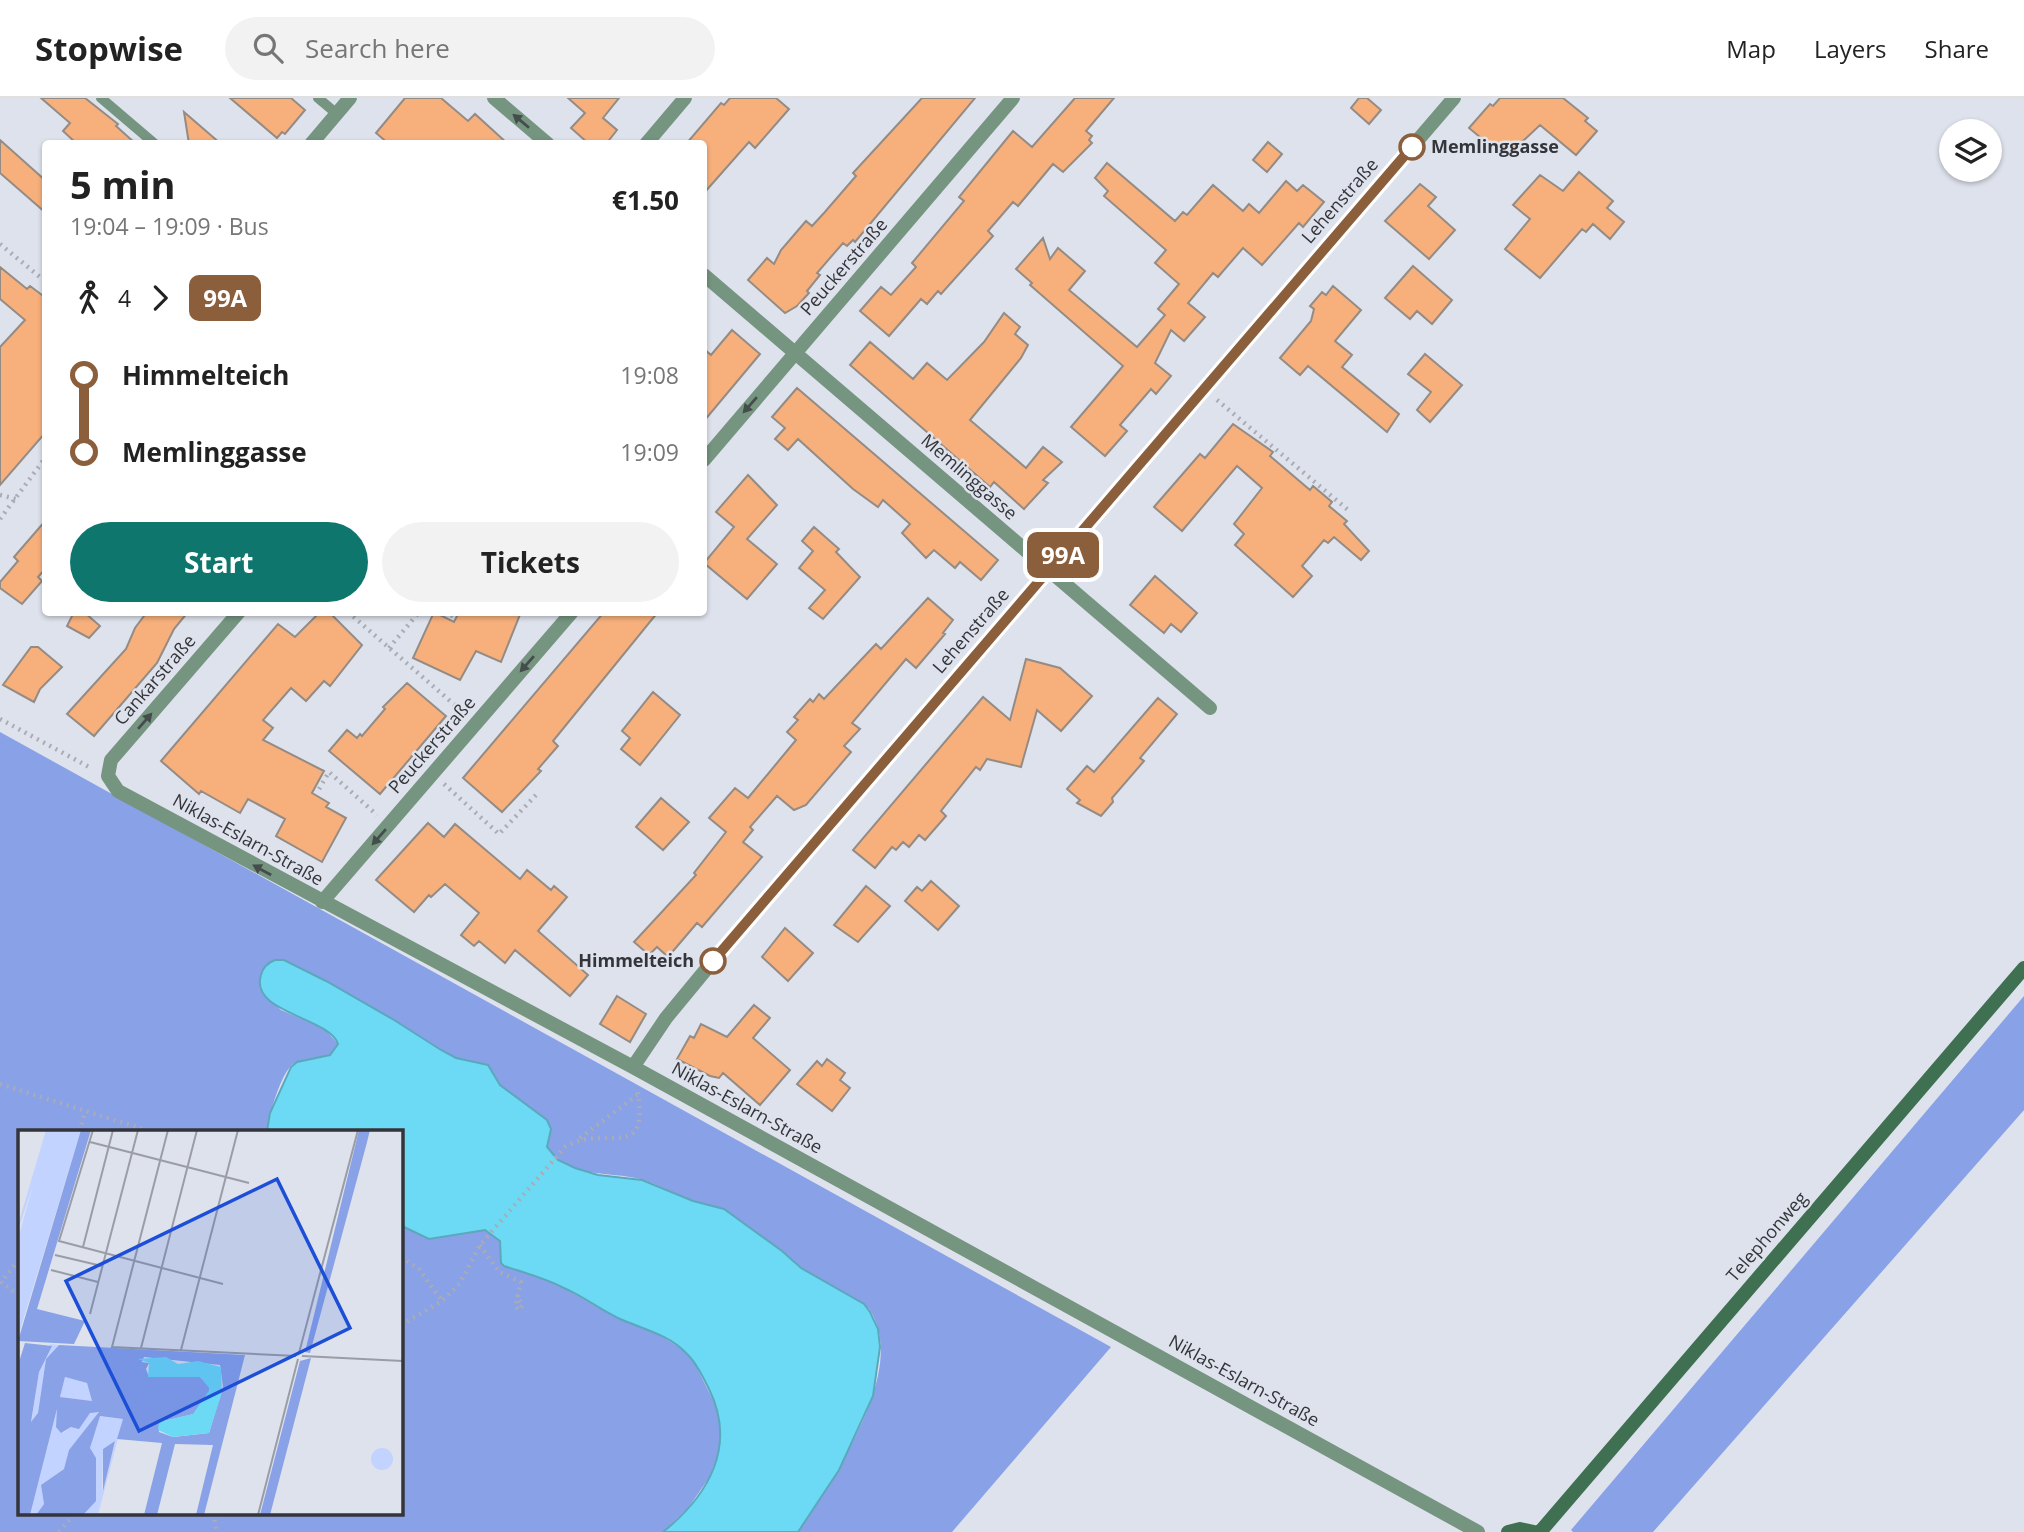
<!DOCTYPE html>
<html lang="en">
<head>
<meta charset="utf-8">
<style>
  :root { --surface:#fff; --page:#f2f2f2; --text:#222; --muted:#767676; --line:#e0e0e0; --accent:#0f766e }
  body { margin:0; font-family:"Open Sans",sans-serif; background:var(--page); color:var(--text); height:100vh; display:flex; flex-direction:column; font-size:26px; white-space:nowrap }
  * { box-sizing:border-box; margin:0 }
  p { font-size:23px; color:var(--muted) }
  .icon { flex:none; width:38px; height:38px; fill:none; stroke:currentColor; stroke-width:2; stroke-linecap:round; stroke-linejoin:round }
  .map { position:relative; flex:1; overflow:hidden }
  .details { position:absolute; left:42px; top:42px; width:665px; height:476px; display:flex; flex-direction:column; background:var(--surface); border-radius:7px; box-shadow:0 2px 5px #0004 }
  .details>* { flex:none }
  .badge { padding:0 14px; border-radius:10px; font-size:24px; line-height:46px }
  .fabs { position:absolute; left:1939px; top:21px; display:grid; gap:14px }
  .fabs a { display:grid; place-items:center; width:63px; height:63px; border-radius:50%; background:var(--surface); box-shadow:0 2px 5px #0004; font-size:35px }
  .map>.badge { position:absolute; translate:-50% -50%; box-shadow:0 0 0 4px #fff }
  .legs { display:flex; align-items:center; gap:10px; height:77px; padding:0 28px; font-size:23px }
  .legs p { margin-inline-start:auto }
  .overview { display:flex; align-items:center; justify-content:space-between; height:119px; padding:0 28px }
  h1 { font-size:38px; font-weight:700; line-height:52px }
  .cta { display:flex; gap:14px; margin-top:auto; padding:14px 28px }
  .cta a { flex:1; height:80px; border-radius:42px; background:var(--accent); color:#fff; font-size:28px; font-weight:700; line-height:80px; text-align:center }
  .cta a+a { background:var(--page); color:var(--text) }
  ul { padding:0 28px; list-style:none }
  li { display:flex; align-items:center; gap:24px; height:77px; font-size:26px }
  li i { display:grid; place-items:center; width:10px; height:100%; margin:0 9px; background:currentColor }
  li i::after { content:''; width:18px; height:18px; margin:-9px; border:5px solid; border-radius:50%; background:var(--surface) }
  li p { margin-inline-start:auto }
  li:first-child i { background:linear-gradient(#0000 50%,currentColor 0) }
  li:last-child i { background:linear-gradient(currentColor 50%,#0000 0) }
  header { display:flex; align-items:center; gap:42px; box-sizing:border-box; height:98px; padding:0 35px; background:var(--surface); border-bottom:2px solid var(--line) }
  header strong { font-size:33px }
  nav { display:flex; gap:38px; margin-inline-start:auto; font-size:24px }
  .search { width:490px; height:63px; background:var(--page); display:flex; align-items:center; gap:18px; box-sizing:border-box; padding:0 24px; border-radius:38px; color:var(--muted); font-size:26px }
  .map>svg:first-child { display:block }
  .forest { fill:#88a1e7 }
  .water { fill:#6cdaf5; stroke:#5ba8bd; stroke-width:2 }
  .building { fill:#f7b07c; stroke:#948b84; stroke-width:2 }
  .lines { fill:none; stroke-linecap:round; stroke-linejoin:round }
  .path { stroke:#a9acb5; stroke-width:4.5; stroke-dasharray:2 5; stroke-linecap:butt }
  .lane { stroke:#759580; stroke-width:10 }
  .street { stroke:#759580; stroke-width:14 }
  .secondary { stroke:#3f7051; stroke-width:14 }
  .oneway { fill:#444d4c }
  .line-1-casing { stroke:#fff; stroke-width:16 }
  .line-1 { stroke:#8b5e3c; stroke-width:10 }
  .stop-1-dot { fill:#fff; stroke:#8b5e3c; stroke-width:3.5 }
  .labels { text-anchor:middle; stroke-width:5; stroke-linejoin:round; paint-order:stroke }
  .stop-label { font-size:18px; font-weight:bold; fill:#34353a; stroke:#dee2ec; text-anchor:start }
  .street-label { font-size:18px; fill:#34353a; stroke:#dee2ec }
  .inset-road { fill:none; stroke:#9a9da5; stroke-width:2 }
  .view { fill:#1d4ed8; fill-opacity:0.15; stroke:#1d4ed8; stroke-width:3.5 }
  .inset-edge { fill:none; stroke:#34353a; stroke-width:3.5 }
</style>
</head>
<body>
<header>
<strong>Stopwise</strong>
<div class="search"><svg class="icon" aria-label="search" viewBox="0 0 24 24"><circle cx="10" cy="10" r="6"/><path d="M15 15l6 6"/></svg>Search here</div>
<nav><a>Map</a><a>Layers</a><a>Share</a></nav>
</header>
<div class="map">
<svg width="2024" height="1434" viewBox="0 0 2024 1434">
  <rect width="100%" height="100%" fill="#dee2ec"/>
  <path class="forest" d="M 0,634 L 1111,1249 L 952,1434 L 798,1434 C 830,1383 911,1272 869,1211 C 861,1200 811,1179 796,1167 C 774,1148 750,1127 724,1112 C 715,1106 704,1108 694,1104 C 676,1097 658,1086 640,1081 C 610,1073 566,1081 547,1049 L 550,1036 L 544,1019 L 500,987 L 488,967 L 456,960 L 441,952 L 394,922 L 326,883 L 284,862 L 273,862 L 262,875 L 263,894 L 281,912 L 325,931 L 338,946 L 330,957 C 320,961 302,960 293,966 C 281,975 268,1019 267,1033 L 19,1033 L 19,1415 L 401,1415 L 401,1127 L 429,1141 L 485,1132 L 500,1143 L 504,1168 L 551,1183 L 597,1209 L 658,1236 L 685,1253 L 695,1266 L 718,1312 L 721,1327 L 721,1350 L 709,1380 L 688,1410 L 663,1434 L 0,1434 Z
    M 2024,898 L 2024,1012 L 1653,1434 L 1573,1434 L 1571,1432 Z"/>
  <path class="water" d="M 275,862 L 284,862 L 326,883 L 394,922 L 441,952 L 456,960 L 488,967 L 500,987 L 547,1022 L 551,1031 L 547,1049 L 558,1062 L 575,1070 L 598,1077 L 642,1082 L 693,1103 L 724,1111 L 782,1153 L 801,1170 L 864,1206 L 870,1214 L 878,1231 L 880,1249 L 873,1298 L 839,1372 L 798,1434 L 663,1434 C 709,1397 737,1348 709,1291 C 703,1279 696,1264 686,1255 C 669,1237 643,1231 620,1221 C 601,1212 584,1199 564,1190 C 545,1180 525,1175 504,1168 L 501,1165 L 500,1143 L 485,1132 L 429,1141 L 402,1128 L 401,1033 L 267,1033 L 270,1015 L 291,969 L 297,964 L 330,957 L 338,946 C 329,919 249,915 261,877 C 263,869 267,865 275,862 Z"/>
  <path class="building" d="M 41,0 L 85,0 L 118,26 L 116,28 L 136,46 L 77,46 L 63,33 L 70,25 Z
    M 230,0 L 291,0 L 305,12 L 285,36 L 282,34 L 277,40 Z
    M 405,0 L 441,0 L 468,23 L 475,16 L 508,46 L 389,46 L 376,35 Z
    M 568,0 L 619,0 L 603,20 L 617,32 L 606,46 L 589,46 L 571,30 L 585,15 Z
    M 730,0 L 776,0 L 789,11 L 755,50 L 749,44 L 704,95 L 704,46 L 686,46 L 721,5 L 724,7 Z
    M 922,0 L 975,0 L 855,144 L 853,142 L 847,148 L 843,145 L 817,175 L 820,177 L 807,193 L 809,195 L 797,208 L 785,215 L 748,182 L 767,160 L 774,166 L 781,152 L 806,123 L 812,128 L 824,115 L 856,78 L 853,75 Z
    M 1075,0 L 1114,0 L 1086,33 L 1092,38 L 1089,42 L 1092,45 L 1063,74 L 1053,66 L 1018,108 L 1013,104 L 988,133 L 993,138 L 941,196 L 938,193 L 927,206 L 921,201 L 889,238 L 860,213 L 881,189 L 891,197 L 916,169 L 912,165 L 964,103 L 959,99 L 1013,33 L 1032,49 Z
    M 1359,0 L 1367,0 L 1381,12 L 1369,26 L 1351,10 Z
    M 1500,0 L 1563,0 L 1588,20 L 1585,23 L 1597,33 L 1576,57 L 1540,27 L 1505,60 L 1469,30 L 1490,6 L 1493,8 Z
    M 184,14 L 221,46 L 189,46 Z
    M 0,42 L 46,83 L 46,115 L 0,75 Z
    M 1268,44 L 1282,56 L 1267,74 L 1253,62 Z
    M 1107,65 L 1175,123 L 1183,114 L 1187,117 L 1213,87 L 1243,113 L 1249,106 L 1259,115 L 1286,83 L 1297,93 L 1303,87 L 1324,104 L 1303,129 L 1299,125 L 1262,167 L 1243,150 L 1218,179 L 1213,175 L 1188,205 L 1205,219 L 1184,243 L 1171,232 L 1155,265 L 1171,278 L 1156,296 L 1151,291 L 1120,327 L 1127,333 L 1105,358 L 1071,329 L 1123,268 L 1030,187 L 1032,185 L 1016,171 L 1043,140 L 1050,161 L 1058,150 L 1085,173 L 1069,192 L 1137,249 L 1165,217 L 1158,211 L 1179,186 L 1155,165 L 1166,152 L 1104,98 L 1108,93 L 1095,80 Z
    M 1579,74 L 1613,103 L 1607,110 L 1624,124 L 1610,141 L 1593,126 L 1586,134 L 1582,131 L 1540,180 L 1505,151 L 1530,121 L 1513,107 L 1540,77 L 1563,93 Z
    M 1420,86 L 1436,99 L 1428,108 L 1455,132 L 1429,161 L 1385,123 Z
    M 1413,168 L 1452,202 L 1432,226 L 1417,213 L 1410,221 L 1385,200 Z
    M 0,169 L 27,191 L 30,188 L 46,200 L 46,334 L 0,387 L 0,249 L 25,222 L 0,201 Z
    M 1333,188 L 1361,212 L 1335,243 L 1352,257 L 1342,269 L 1399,316 L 1387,334 L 1308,268 L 1300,277 L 1280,260 L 1311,223 L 1314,211 L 1310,208 L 1322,194 L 1326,197 Z
    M 1004,215 L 1020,229 L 1015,236 L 1028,247 L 1021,260 L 970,322 L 1026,370 L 1043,349 L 1062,364 L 1043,382 L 1048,385 L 1024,411 L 994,384 L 990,389 L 850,267 L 870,244 L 913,281 L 927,265 L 947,282 L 984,244 Z
    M 732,232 L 760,256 L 704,323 L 704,251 L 711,257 Z
    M 1425,256 L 1462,287 L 1430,324 L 1417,312 L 1431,294 L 1408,276 Z
    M 797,290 L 998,462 L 981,482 L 960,464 L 955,470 L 934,452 L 926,460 L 902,435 L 910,426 L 883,402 L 878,409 L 853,391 L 798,341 L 788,352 L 775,341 L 785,330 L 772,319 Z
    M 1233,326 L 1273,354 L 1270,358 L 1310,392 L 1313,388 L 1332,404 L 1329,408 L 1347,423 L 1344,426 L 1369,453 L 1361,462 L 1334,439 L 1328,445 L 1324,442 L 1302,468 L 1312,478 L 1293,499 L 1235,447 L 1244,436 L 1234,426 L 1262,390 L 1237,368 L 1182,433 L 1154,409 L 1200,356 L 1205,360 Z
    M 748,377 L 777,407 L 747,441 L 777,466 L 747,501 L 704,465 L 734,429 L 716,414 Z
    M 46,422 L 46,470 L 38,479 L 42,483 L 22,506 L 0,490 L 0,484 L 18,463 L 14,459 Z
    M 814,429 L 839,451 L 836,454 L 860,479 L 823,521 L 809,510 L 825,492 L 799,470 L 813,453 L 802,443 Z
    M 1155,478 L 1197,515 L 1181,534 L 1171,526 L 1164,535 L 1130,507 Z
    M 928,500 L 953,522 L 943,535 L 945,536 L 916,570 L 906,561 L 852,625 L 860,631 L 844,648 L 851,654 L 806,707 L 794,712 L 777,698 L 750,729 L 753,732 L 743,744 L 762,759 L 702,829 L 697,825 L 668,859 L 657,849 L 649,857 L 634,844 L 696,777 L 694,775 L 726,734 L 709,720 L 735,690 L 748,700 L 796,642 L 787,634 L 798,622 L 794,619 L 810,601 L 813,604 L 819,596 L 824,601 L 876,546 L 881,551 Z
    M 74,514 L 84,514 L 100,528 L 89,540 L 67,528 Z
    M 147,514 L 188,514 L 174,531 L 157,565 L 94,638 L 67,616 L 126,551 L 135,530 Z
    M 320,514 L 329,514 L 362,547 L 330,588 L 324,583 L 306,603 L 291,590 L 263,622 L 273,630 L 263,642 L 324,673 L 312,695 L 329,705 L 326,709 L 346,720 L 322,764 L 276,738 L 285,721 L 248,701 L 240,715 L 201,693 L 199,696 L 161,663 L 278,526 L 295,539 Z
    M 434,514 L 454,524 L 459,514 L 521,514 L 501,564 L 476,553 L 460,582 L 413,560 Z
    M 604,514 L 658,514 L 553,643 L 558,648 L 538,671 L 541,673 L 502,714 L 463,680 Z
    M 31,549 L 38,549 L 62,569 L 40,591 L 34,604 L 3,587 Z
    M 1026,561 L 1060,570 L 1092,598 L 1061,633 L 1037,612 L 1021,669 L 987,661 L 980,672 L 976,669 L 941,713 L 946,718 L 925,742 L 919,737 L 909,749 L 903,744 L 896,752 L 892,749 L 875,770 L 853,752 L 983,599 L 1010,622 Z
    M 407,585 L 446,618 L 380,696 L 329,653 L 347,632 L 357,640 L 360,636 L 362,638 L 385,611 L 383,609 Z
    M 653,594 L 680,617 L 640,667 L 621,651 L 630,640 L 622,633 Z
    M 1158,600 L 1177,616 L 1140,660 L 1144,663 L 1112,700 L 1113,704 L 1101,718 L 1077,705 L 1080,702 L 1067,691 L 1087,668 L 1094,674 Z
    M 661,700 L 689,724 L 663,752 L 636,729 Z
    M 428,725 L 444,739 L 455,726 L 520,781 L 527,772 L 551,792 L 554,788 L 567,799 L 538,833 L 588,877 L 570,898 L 515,852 L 505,865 L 479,843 L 474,848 L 461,837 L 479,815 L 445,786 L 431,799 L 429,797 L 414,814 L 376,782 Z
    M 931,783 L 959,808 L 938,832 L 905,803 L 917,789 L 922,793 Z
    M 866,788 L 890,808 L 858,844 L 834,827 Z
    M 785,830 L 813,855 L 788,883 L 762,859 Z
    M 617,898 L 646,916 L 630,944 L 600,926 Z
    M 754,907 L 770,920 L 753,940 L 790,972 L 760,1007 L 723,975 L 719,980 L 710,978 L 677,961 L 690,938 L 694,940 L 701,926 L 727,939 Z
    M 827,961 L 845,975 L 840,982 L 850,990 L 832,1013 L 797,986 L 817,963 L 822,968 Z"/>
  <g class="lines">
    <path class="path" d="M 0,146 L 46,184
      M 1217,302 L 1348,412
      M 0,397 L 16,401
      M 0,421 L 46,359
      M 348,514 L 465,616
      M 445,514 L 454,519
      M 389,550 L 419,514
      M 0,621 L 91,670
      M 444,686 L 499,736 L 537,696
      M 319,691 L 329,674 L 377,717
      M 0,986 L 149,1033
      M 79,1033 L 85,1015
      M 580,1040 L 637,997
      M 480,1147 L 499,1174 L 521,1184 L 515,1208 L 519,1212 L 523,1207 L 516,1198
      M 401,1159 L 419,1171 L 442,1203
      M 19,1162 L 1,1184 L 19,1198
      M 401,1227 L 442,1203 L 460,1185 L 480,1147 L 565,1049 C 606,1024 651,1068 637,990
      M 213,1415 L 217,1434
      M 59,1434 L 75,1415"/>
    <path class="lane" d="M 101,0 L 155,46
      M 318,0 L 337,16"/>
    <path class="street" d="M 494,0 L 548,46
      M 311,46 L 350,0
      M 646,46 L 685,0
      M 704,177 L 1210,610
      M 704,362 L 1013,0
      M 239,514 L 111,662 L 108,678 L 118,693 L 633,969 L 1478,1434
      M 322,804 L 572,514
      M 633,969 L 666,920 L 713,863 L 1454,0"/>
    <path class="secondary" d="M 1508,1434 L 1520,1431 L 1534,1434
      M 1540,1434 L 2024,870"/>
  </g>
  <defs><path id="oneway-solid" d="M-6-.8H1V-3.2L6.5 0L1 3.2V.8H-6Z" transform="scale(1.75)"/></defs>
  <g class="oneway">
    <use href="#oneway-solid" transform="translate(521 23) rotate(-140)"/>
    <use href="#oneway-solid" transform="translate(750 307) rotate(131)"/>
    <use href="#oneway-solid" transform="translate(527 566) rotate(131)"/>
    <use href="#oneway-solid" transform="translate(145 623) rotate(-49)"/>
    <use href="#oneway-solid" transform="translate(379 739) rotate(131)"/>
    <use href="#oneway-solid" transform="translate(262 772) rotate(-151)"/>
  </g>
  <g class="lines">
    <defs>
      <path id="line-1" d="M 713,863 L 1412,49"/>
    </defs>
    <use href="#line-1" class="line-1-casing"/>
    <use href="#line-1" class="line-1"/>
  </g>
  <g class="stop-1-dot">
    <circle cx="1412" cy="49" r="12"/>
    <circle cx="713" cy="863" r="12"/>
  </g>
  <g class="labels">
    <g class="stop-label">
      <text x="1431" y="55">Memlinggasse</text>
      <text x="694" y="869" text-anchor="end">Himmelteich</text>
    </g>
    <g class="street-label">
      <text transform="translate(1340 103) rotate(-49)" y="6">Lehenstraße</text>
      <text transform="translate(844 169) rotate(-49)" y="6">Peuckerstraße</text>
      <text transform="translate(969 379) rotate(41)" y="6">Memlinggasse</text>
      <text transform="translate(971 533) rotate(-49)" y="6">Lehenstraße</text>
      <text transform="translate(155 582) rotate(-49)" y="6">Cankarstraße</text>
      <text transform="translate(432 647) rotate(-49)" y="6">Peuckerstraße</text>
      <text transform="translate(248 742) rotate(29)" y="6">Niklas-Eslarn-Straße</text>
      <text transform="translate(747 1010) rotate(29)" y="6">Niklas-Eslarn-Straße</text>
      <text transform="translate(1767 1139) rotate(-49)" y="6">Telephonweg</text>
      <text transform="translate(1244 1283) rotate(29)" y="6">Niklas-Eslarn-Straße</text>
    </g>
  </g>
  <g transform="translate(18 1032)">
    <rect width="385" height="385" fill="#dee2ec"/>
    <path d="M 28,0 L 63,0 L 0,207 L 0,109 L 15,55 L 0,100 L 0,95 ZM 32,214 L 41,215 L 28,229 L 20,283 L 13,294 L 21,241 ZM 47,247 L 69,253 L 74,271 L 42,267 ZM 40,276 L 39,289 L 45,303 L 75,281 L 82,283 L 51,320 L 47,338 L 23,355 L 26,374 L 18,385 L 12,385 ZM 79,286 L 105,289 L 80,385 L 65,385 L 78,370 L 78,328 L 72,319 ZM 97,311 L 97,312 L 84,361 L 85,319 ZM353 329a11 11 0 1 1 22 0a11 11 0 1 1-22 0Z" fill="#c2d3ff" fill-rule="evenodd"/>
    <path d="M 63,0 L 73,0 L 19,179 L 67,191 L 56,214 L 0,211 ZM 341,0 L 352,0 L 348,16 L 292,223 L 287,222 ZM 7,213 L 34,216 L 21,242 L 13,292 L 20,283 L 28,229 L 41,215 L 227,225 L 186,385 L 178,385 L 195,315 L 157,314 L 139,385 L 126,385 L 144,313 L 99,309 L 105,289 L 82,286 L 72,318 L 78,328 L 78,371 L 65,385 L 18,385 L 26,374 L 23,355 L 46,339 L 51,320 L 81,282 L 72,283 L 61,299 L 53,297 L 43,303 L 38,297 L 39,279 L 12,385 L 0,385 L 0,235 ZM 126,227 L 202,235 L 205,257 L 191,303 L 155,307 L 141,302 L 141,292 L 176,284 L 190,268 L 192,256 L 182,247 L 131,247 L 128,239 L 131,233 L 124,232 ZM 47,247 L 69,253 L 74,271 L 42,267 ZM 293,228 L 252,385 L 242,385 L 282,231 ZM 97,311 L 85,361 L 85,319 Z" fill="#88a1e7" fill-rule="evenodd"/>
    <path d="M 148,227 L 160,234 L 180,231 L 203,237 L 204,262 L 191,303 L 155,307 L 140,300 L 141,292 L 175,284 L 192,259 L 182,247 L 130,247 L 131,233 L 120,229 Z" fill="#6cdaf5"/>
    <path class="inset-road" d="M 75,0 L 41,111 L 205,154M 150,0 L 94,217 L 278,226M 72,12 L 231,53M 65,117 L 95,0M 37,125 L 84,136M 33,140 L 80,152M 72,184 L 120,0M 123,218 L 179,0M 163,220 L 220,0M 281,223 L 340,0M 284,226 L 385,231M 240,385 L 280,229"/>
    <path class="view" d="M 259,49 L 332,198 L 121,301 L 48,151 Z"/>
    <rect width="385" height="385" class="inset-edge"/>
  </g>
</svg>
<div class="fabs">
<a><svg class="icon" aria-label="layers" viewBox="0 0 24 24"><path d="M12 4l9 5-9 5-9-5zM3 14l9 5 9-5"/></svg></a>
</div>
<b class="badge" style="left:1063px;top:457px;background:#8b5e3c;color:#fff">99A</b>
<section class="details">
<div class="overview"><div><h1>5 min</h1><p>19:04 – 19:09 · Bus</p></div><b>€1.50</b></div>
<div class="legs"><svg class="icon" aria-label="walk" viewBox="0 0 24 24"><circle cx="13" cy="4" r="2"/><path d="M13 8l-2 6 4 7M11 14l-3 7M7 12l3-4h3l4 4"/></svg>4<svg class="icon" aria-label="forward" viewBox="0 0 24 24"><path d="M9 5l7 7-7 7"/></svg><b class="badge" style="background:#8b5e3c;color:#fff">99A</b></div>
<ul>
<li><i style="color:#8b5e3c"></i><b>Himmelteich</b><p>19:08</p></li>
<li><i style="color:#8b5e3c"></i><b>Memlinggasse</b><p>19:09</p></li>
</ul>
<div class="cta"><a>Start</a><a>Tickets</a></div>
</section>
</div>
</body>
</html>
